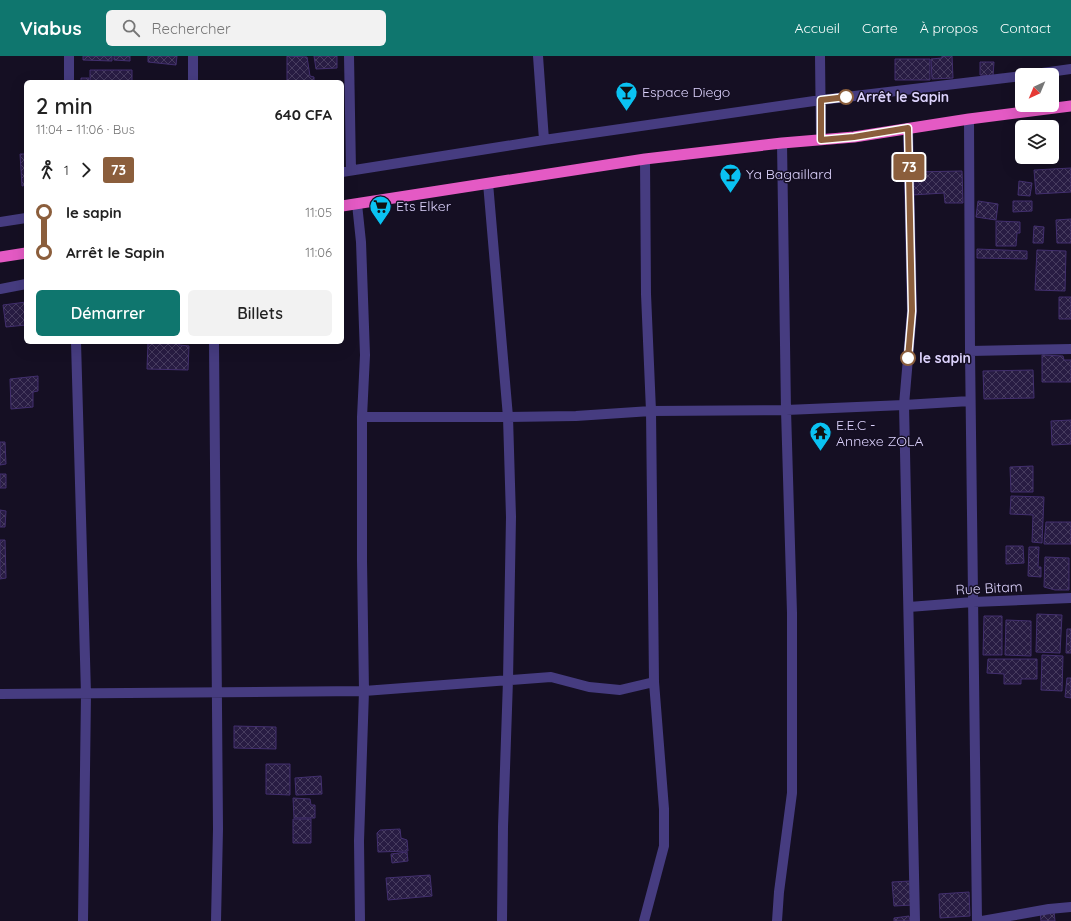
<!DOCTYPE html>
<html lang="fr">
<head>
<meta charset="utf-8">
<style>
  :root { --surface:#fff; --page:#f2f2f2; --text:#222; --muted:#767676; --accent:#0f766e }
  body { margin:0; font-family:Quicksand,sans-serif; background:var(--page); color:var(--text); height:100vh; display:flex; flex-direction:column; font-size:15px; white-space:nowrap }
  * { box-sizing:border-box; margin:0 }
  p { font-size:13px; color:var(--muted) }
  .icon { flex:none; width:22px; height:22px; fill:none; stroke:currentColor; stroke-width:2; stroke-linecap:round; stroke-linejoin:round }
  .map { position:relative; flex:1; overflow:hidden }
  .details { position:absolute; left:24px; top:24px; width:320px; height:264px; display:flex; flex-direction:column; background:var(--surface); border-radius:6px; box-shadow:0 4px 16px #0002 }
  .details>* { flex:none }
  .badge { padding:0 8px; border-radius:3px; font-size:14px; line-height:26px }
  .needle { width:26px; rotate:224deg }
  .fabs { position:absolute; left:1015px; top:12px; display:grid; gap:8px }
  .fabs a { display:grid; place-items:center; width:44px; height:44px; border-radius:6px; background:var(--surface); box-shadow:0 4px 16px #0002; font-size:20px }
  .map>.badge { position:absolute; translate:-50% -50%; box-shadow:0 0 0 2px #fff }
  .legs { display:flex; align-items:center; gap:6px; height:44px; padding:0 12px; font-size:13px }
  .legs p { margin-inline-start:auto }
  .overview { display:flex; align-items:center; justify-content:space-between; height:68px; padding:0 12px }
  h1 { font-size:22px; font-weight:600; line-height:30px }
  .action { display:flex; gap:8px; margin-top:auto; padding:8px 12px }
  .action a { flex:1; height:46px; border-radius:6px; background:var(--accent); color:#fff; font-size:16px; font-weight:600; line-height:46px; text-align:center }
  .action a+a { background:var(--page); color:var(--text) }
  ul { padding:0 12px; list-style:none }
  li { display:flex; align-items:center; gap:14px; height:40px; font-size:15px }
  li i { display:grid; place-items:center; width:6px; height:100%; margin:0 5px; background:currentColor }
  li i::after { content:''; width:10px; height:10px; margin:-5px; border:3px solid; border-radius:50%; background:var(--surface) }
  li p { margin-inline-start:auto }
  li:first-child i { background:linear-gradient(#0000 50%,currentColor 0) }
  li:last-child i { background:linear-gradient(currentColor 50%,#0000 0) }
  header { display:flex; align-items:center; gap:24px; box-sizing:border-box; height:56px; padding:0 20px; background:var(--accent); color:#fff }
  header strong { font-size:19px }
  nav { display:flex; gap:22px; margin-inline-start:auto; font-size:14px }
  .search { width:280px; height:36px; background:var(--page); display:flex; align-items:center; gap:10px; box-sizing:border-box; padding:0 14px; border-radius:6px; color:var(--muted); font-size:15px }
  .map>svg:first-child { display:block }
  .building { fill:url(#building-cross-hatch); stroke:#422f6e }
  .lines { fill:none; stroke-linecap:round; stroke-linejoin:round }
  .minor { stroke:#463c80; stroke-width:10 }
  .trunk { stroke:#e45ac4; stroke-width:11 }
  .line-1-casing { stroke:#fff; stroke-width:9 }
  .line-1 { stroke:#8b5e3c; stroke-width:6 }
  .stop-1-dot { fill:#fff; stroke:#8b5e3c; stroke-width:2 }
  .labels { text-anchor:middle; stroke-width:3; stroke-linejoin:round; paint-order:stroke }
  .poi-label { font-size:14px; fill:#ddd3fd; stroke:#150f23; text-anchor:start }
  .stop-label { font-size:14px; font-weight:bold; fill:#ddd3fd; stroke:#150f23; text-anchor:start }
  .street-label { font-size:14px; fill:#ddd3fd; stroke:#150f23 }
</style>
</head>
<body>
<header>
<strong>Viabus</strong>
<div class="search"><svg class="icon" aria-label="search" viewBox="0 0 24 24"><circle cx="10" cy="10" r="6"/><path d="M15 15l6 6"/></svg>Rechercher</div>
<nav><a>Accueil</a><a>Carte</a><a>À propos</a><a>Contact</a></nav>
</header>
<div class="map">
<svg width="1071" height="865" viewBox="0 0 1071 865">
  <defs>
    <pattern id="building-cross-hatch" width="8" height="8" patternUnits="userSpaceOnUse"><rect width="8" height="8" fill="#281c43"/><path d="M0 0l8 8M0 8l8-8" fill="none" stroke="#473c5f"/></pattern>
  </defs>
  <rect width="100%" height="100%" fill="#150f23"/>
  <path class="building" d="M 83,0 L 112,0 L 112,5 L 83,4 Z
    M 114,0 L 130,0 L 130,5 L 114,4 Z
    M 148,0 L 177,0 L 176,9 L 148,6 Z
    M 287,0 L 307,1 L 310,20 L 314,21 L 314,26 L 287,26 Z
    M 314,0 L 337,0 L 337,12 L 316,13 Z
    M 942,0 L 952,0 L 953,22 L 932,23 L 931,3 L 942,2 Z
    M 895,3 L 930,3 L 930,24 L 895,24 Z
    M 980,6 L 994,6 L 993,20 L 980,19 Z
    M 90,14 L 132,14 L 132,26 L 90,26 Z
    M 81,22 L 89,22 L 88,26 L 81,26 Z
    M 20,98 L 26,98 L 26,129 L 22,130 Z
    M 1071,112 L 1071,136 L 1036,138 L 1034,114 Z
    M 962,115 L 963,147 L 945,147 L 944,137 L 912,139 L 911,116 Z
    M 1019,125 L 1032,127 L 1030,140 L 1018,139 Z
    M 978,145 L 998,148 L 996,164 L 976,161 Z
    M 1013,145 L 1032,145 L 1032,155 L 1013,156 Z
    M 1071,163 L 1071,187 L 1057,187 L 1056,164 Z
    M 996,165 L 1020,166 L 1020,177 L 1017,177 L 1016,190 L 996,190 Z
    M 1034,170 L 1044,171 L 1043,187 L 1033,187 Z
    M 977,193 L 1027,195 L 1027,203 L 977,202 Z
    M 1037,194 L 1066,195 L 1065,235 L 1035,234 Z
    M 1059,241 L 1071,241 L 1071,263 L 1059,263 Z
    M 26,246 L 26,269 L 6,271 L 3,249 Z
    M 148,286 L 179,286 L 179,289 L 189,290 L 188,314 L 147,313 Z
    M 1042,299 L 1063,300 L 1064,304 L 1071,304 L 1071,326 L 1042,326 Z
    M 1033,314 L 1034,342 L 984,343 L 983,315 Z
    M 38,320 L 38,335 L 33,336 L 33,351 L 11,353 L 10,323 Z
    M 1071,364 L 1071,388 L 1052,389 L 1051,365 Z
    M 0,386 L 5,386 L 6,408 L 0,409 Z
    M 1033,410 L 1033,436 L 1011,436 L 1010,411 Z
    M 0,418 L 6,418 L 6,432 L 0,432 Z
    M 1011,440 L 1044,441 L 1042,487 L 1032,486 L 1033,459 L 1010,458 Z
    M 0,454 L 6,455 L 5,471 L 0,471 Z
    M 1046,466 L 1071,466 L 1071,488 L 1044,488 Z
    M 0,484 L 5,484 L 6,522 L 0,523 Z
    M 1006,490 L 1023,490 L 1024,507 L 1006,508 Z
    M 1029,491 L 1039,491 L 1038,511 L 1041,511 L 1041,521 L 1028,520 Z
    M 1045,501 L 1069,502 L 1069,534 L 1055,534 L 1044,531 Z
    M 1037,558 L 1062,559 L 1060,597 L 1036,596 Z
    M 984,560 L 1002,560 L 1002,599 L 983,599 Z
    M 1006,564 L 1031,565 L 1031,600 L 1005,599 Z
    M 1067,573 L 1071,573 L 1071,597 L 1066,597 Z
    M 1042,599 L 1063,600 L 1062,635 L 1041,634 Z
    M 988,603 L 1037,603 L 1037,623 L 1021,623 L 1021,628 L 1004,628 L 1004,618 L 987,617 Z
    M 1067,622 L 1071,622 L 1071,642 L 1065,641 Z
    M 234,670 L 276,671 L 276,693 L 234,692 Z
    M 266,708 L 290,708 L 290,739 L 266,738 Z
    M 321,720 L 322,738 L 296,739 L 295,722 Z
    M 293,742 L 310,743 L 311,749 L 315,749 L 315,762 L 294,762 Z
    M 293,763 L 311,763 L 311,787 L 293,787 Z
    M 400,773 L 401,782 L 407,784 L 408,795 L 378,796 L 377,777 L 380,774 Z
    M 407,796 L 408,805 L 392,807 L 391,798 Z
    M 430,819 L 432,840 L 388,844 L 386,822 Z
    M 911,825 L 913,849 L 894,850 L 892,826 Z
    M 969,836 L 970,860 L 940,862 L 939,838 Z
    M 1054,855 L 1055,865 L 1041,865 L 1040,856 Z
    M 909,860 L 910,865 L 894,865 L 894,862 Z"/>
  <g class="lines">
    <path class="minor" d="M 193,0 L 193,26
      M 349,0 L 351,114
      M 538,0 L 544,84
      M 820,0 L 821,84
      M 1028,19 L 1071,13
      M 69,26 L 69,0
      M 969,63 L 970,295 L 977,865
      M 908,72 L 912,255 L 904,349 L 915,865
      M 342,116 L 544,84 L 821,44 L 1022,20
      M 488,127 L 508,361 L 511,461 L 508,624 L 503,771 L 502,865
      M 357,148 L 361,186 L 365,299 L 362,361 L 362,505 L 364,635 L 359,785 L 360,865
      M 0,166 L 26,162
      M 0,233 L 26,228
      M 76,286 L 86,638 L 83,865
      M 214,286 L 218,773 L 216,865
      M 970,295 L 1071,293
      M 362,361 L 508,361 L 576,360 L 651,355 L 786,354 L 904,349 L 970,345
      M 909,551 L 973,546 L 1071,542
      M 0,638 L 364,635 L 551,621 L 589,631 L 620,634 L 654,626
      M 644,865 L 664,790 L 664,753 L 654,626 L 651,355 L 646,238 L 645,103
      M 777,865 L 779,836 L 792,737 L 792,557 L 786,354 L 782,87
      M 982,865 L 1049,853 L 1071,851"/>
    <path class="trunk" d="M 342,150 L 645,103 L 782,87 L 854,81 L 969,63 L 1071,50
      M 0,201 L 26,197"/>
  </g>
  <g class="lines">
    <defs>
      <path id="line-1" d="M 846,41 L 821,44 L 821,84 L 854,81 L 908,72 L 912,255 L 908,302"/>
    </defs>
    <use href="#line-1" class="line-1-casing"/>
    <use href="#line-1" class="line-1"/>
  </g>
  <defs>
    <symbol id="bar-pin" viewBox="-11 -11 22 30"><path d="M0 17L-7.5 6A9.5 9.5 0 1 1 7.5 6Z" fill="#0ac2f2" stroke="#150f23"/><path d="M-6-5H6L.8 .8V4.5H3.5V6h-7V4.5H-.8V.8Z" fill="#111"/></symbol>
    <symbol id="supermarket-pin" viewBox="-11 -11 22 30"><path d="M0 17L-7.5 6A9.5 9.5 0 1 1 7.5 6Z" fill="#0ac2f2" stroke="#150f23"/><path d="M-6-5.5h2.5l.6 2H6L4.5 2H-2.5L-4.4-4H-6ZM-1.5 3.2a1.3 1.3 0 1 0 .1 0ZM3 3.2a1.3 1.3 0 1 0 .1 0Z" fill="#111"/></symbol>
    <symbol id="temple-pin" viewBox="-11 -11 22 30"><path d="M0 17L-7.5 6A9.5 9.5 0 1 1 7.5 6Z" fill="#0ac2f2" stroke="#150f23"/><path d="M0-6L5-2H3V0L6.5 2.5H4V6H1.5V3h-3V6H-4V2.5H-6.5L-3 0V-2H-5Z" fill="#111"/></symbol>
  </defs>
  <g fill-rule="evenodd">
    <use href="#bar-pin" x="614" y="24" width="25" height="34"/>
    <use href="#bar-pin" x="718" y="106" width="25" height="34"/>
    <use href="#supermarket-pin" x="368" y="138" width="25" height="34"/>
    <use href="#temple-pin" x="808" y="364" width="25" height="34"/>
  </g>
  <g class="stop-1-dot">
    <circle cx="846" cy="41" r="7"/>
    <circle cx="908" cy="302" r="7"/>
  </g>
  <g class="labels">
    <g class="poi-label">
      <text x="642" y="41">Espace Diego</text>
      <text x="746" y="123">Ya Bagaillard</text>
      <text x="396" y="155">Ets Elker</text>
      <text x="836" y="374">E.E.C -<tspan x="836" dy="16">Annexe ZOLA</tspan></text>
    </g>
    <g class="stop-label">
      <text x="857" y="46">Arrêt le Sapin</text>
      <text x="919" y="307">le sapin</text>
    </g>
    <g class="street-label">
      <text transform="translate(989 532) rotate(-3)" y="5">Rue Bitam</text>
    </g>
  </g>
</svg>
<div class="fabs">
<a><svg class="needle" viewBox="-14 -14 28 28"><path d="M0-13l5 13h-10z" fill="#e53935"/><path d="M0 13l5-13h-10z" fill="#767676"/></svg></a>
<a><svg class="icon" aria-label="layers" viewBox="0 0 24 24"><path d="M12 4l9 5-9 5-9-5zM3 14l9 5 9-5"/></svg></a>
</div>
<b class="badge" style="left:909px;top:111px;background:#8b5e3c;color:#fff">73</b>
<section class="details">
<div class="overview"><div><h1>2 min</h1><p>11:04 – 11:06 · Bus</p></div><b>640 CFA</b></div>
<div class="legs"><svg class="icon" aria-label="walk" viewBox="0 0 24 24"><circle cx="13" cy="4" r="2"/><path d="M13 8l-2 6 4 7M11 14l-3 7M7 12l3-4h3l4 4"/></svg>1<svg class="icon" aria-label="forward" viewBox="0 0 24 24"><path d="M9 5l7 7-7 7"/></svg><b class="badge" style="background:#8b5e3c;color:#fff">73</b></div>
<ul>
<li><i style="color:#8b5e3c"></i><b>le sapin</b><p>11:05</p></li>
<li><i style="color:#8b5e3c"></i><b>Arrêt le Sapin</b><p>11:06</p></li>
</ul>
<div class="action"><a>Démarrer</a><a>Billets</a></div>
</section>
</div>
</body>
</html>
